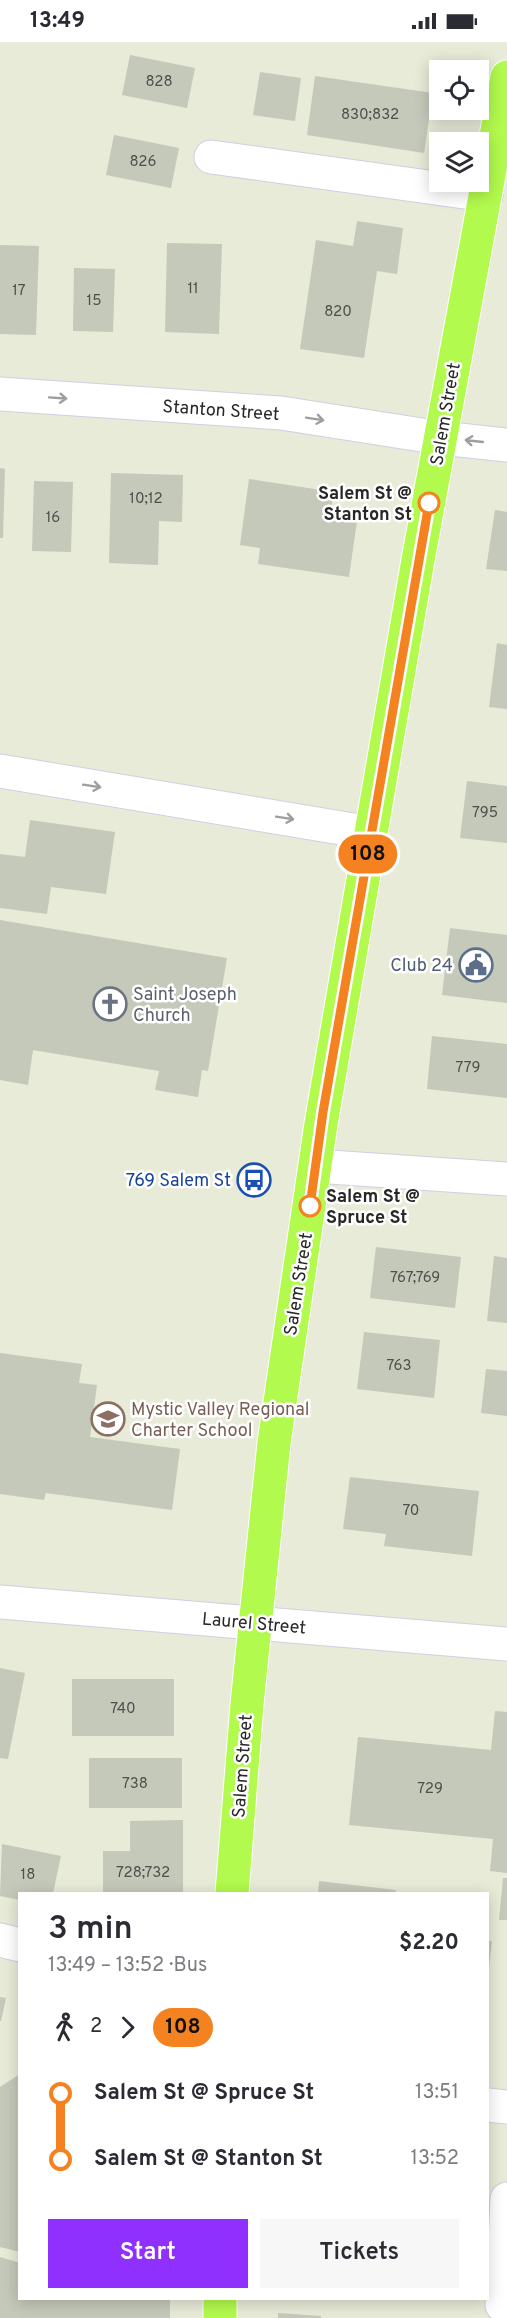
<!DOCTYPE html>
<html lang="en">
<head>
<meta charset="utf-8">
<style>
  :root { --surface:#fff; --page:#f7f7f7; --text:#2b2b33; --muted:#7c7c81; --accent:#9030ff }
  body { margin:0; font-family:Overpass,sans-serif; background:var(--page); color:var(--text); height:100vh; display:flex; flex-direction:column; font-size:22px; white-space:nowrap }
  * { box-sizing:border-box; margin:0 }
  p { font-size:20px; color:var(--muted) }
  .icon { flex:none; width:33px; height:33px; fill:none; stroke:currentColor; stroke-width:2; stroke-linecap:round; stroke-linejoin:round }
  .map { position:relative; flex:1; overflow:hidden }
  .drawer { position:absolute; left:18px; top:1850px; width:471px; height:408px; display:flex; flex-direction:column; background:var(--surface); border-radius:0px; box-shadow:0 3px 15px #0003 }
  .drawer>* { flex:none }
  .badge { padding:0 12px; border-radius:20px; font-size:21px; line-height:39px }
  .fabs { position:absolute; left:429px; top:18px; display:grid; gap:12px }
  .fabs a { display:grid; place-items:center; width:60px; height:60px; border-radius:0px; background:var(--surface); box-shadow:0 3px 15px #0003; font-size:30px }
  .map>.badge { position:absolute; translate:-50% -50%; box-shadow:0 0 0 3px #fff }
  .legs { display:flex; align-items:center; gap:9px; height:66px; padding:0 30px; font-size:20px }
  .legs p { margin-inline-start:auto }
  .summary { display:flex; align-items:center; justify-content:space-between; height:102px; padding:0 30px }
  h1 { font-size:33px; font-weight:600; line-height:45px }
  .action { display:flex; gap:12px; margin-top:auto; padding:12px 30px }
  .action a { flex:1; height:69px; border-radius:0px; background:var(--accent); color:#fff; font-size:24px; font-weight:600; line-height:69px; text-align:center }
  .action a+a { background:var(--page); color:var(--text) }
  ul { padding:0 30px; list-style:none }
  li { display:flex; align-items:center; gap:21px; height:66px; font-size:22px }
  li i { display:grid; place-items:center; width:9px; height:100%; margin:0 8px; background:currentColor }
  li i::after { content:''; width:15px; height:15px; margin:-8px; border:4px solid; border-radius:50%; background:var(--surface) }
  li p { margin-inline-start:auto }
  li:first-child i { background:linear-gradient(#0000 50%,currentColor 0) }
  li:last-child i { background:linear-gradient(currentColor 50%,#0000 0) }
  .status { display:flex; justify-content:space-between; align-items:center; height:42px; padding:0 30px; background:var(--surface); direction:ltr }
  .status svg { height:16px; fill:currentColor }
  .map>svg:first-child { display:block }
  .building { fill:#c4c9ba }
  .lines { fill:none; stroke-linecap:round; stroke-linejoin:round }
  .minor-casing { stroke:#d6cce2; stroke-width:35 }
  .major-casing { stroke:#fff; stroke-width:35 }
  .minor { stroke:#fff; stroke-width:33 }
  .major { stroke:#b2fa4d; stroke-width:33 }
  .oneway { stroke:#9e9e9e }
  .line-1-casing { stroke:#fff; stroke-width:14 }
  .line-1 { stroke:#f58220; stroke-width:9 }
  .stop-1-dot { fill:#fff; stroke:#f58220; stroke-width:3 }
  .labels { text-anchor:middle; stroke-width:5; stroke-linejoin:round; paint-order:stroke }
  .number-label { font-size:15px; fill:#4e504c }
  .street-label { font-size:18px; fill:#272727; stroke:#fff }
  .stop-label { font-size:18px; font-weight:bold; fill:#272727; stroke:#fff; text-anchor:end }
  .service-label { font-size:18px; fill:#4e5e75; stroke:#fff; text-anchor:end }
  .worship-label { font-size:18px; fill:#5b616d; stroke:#fff; text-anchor:start }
  .transit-label { font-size:18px; fill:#164399; stroke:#fff; text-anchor:end }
  .education-label { font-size:18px; fill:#785e54; stroke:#fff; text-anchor:start }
</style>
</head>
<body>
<div class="status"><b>13:49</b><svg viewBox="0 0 49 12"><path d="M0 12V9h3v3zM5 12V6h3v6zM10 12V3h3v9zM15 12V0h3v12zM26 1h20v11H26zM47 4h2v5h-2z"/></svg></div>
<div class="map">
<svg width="507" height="2276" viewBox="0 0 507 2276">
  <rect width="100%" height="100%" fill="#e7ebd7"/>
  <path class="building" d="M 130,13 L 195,26 L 187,66 L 122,53 Z
    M 260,30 L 301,36 L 295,79 L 253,73 Z
    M 315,34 L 433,51 L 424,111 L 307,93 Z
    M 114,93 L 179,106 L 171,146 L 106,133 Z
    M 357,179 L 403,186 L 397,232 L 377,229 L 364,316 L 300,307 L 316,198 L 353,204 Z
    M 167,201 L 222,202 L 219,292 L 165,290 Z
    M 0,203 L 39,204 L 36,293 L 0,292 Z
    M 74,226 L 115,227 L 113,290 L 73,289 Z
    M 0,426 L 5,427 L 3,496 L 0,496 Z
    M 111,431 L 183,433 L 182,480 L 159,479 L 158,523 L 109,521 Z
    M 249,437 L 334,450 L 331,468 L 358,472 L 349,535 L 258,522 L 260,506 L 240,503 Z
    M 34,439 L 73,440 L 71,510 L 32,509 Z
    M 495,468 L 507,470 L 507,529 L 486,527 Z
    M 497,601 L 507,603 L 507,667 L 489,665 Z
    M 467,739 L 507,744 L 507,801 L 460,796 Z
    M 30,778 L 115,790 L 106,852 L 51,845 L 47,872 L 0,866 L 0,812 L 25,815 Z
    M 0,878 L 227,916 L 208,1029 L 202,1028 L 198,1055 L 155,1048 L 159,1029 L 33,1008 L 28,1043 L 0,1038 Z
    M 450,886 L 507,893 L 507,961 L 442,953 Z
    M 432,994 L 507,1002 L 507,1056 L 427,1047 Z
    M 376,1205 L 461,1215 L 455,1266 L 370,1256 Z
    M 494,1214 L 507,1216 L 507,1281 L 487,1279 Z
    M 364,1290 L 440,1298 L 434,1356 L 357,1347 Z
    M 0,1311 L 82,1322 L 79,1341 L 97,1343 L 90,1395 L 180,1407 L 172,1468 L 46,1451 L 44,1458 L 0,1452 Z
    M 486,1327 L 507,1329 L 507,1374 L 481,1371 Z
    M 350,1435 L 479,1449 L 472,1514 L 384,1504 L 386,1492 L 343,1487 Z
    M 0,1626 L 25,1631 L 8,1717 L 0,1716 Z
    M 72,1637 L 174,1637 L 174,1694 L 72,1694 Z
    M 495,1669 L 507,1670 L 507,1831 L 490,1829 L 493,1797 L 349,1783 L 358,1695 L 491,1708 Z
    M 89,1716 L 182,1716 L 182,1766 L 89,1766 Z
    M 183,1778 L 183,1851 L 103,1851 L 103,1809 L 130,1809 L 130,1779 Z
    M 2,1802 L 61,1814 L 53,1851 L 20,1851 L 20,1858 L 0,1854 Z
    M 503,1836 L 507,1836 L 507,1878 L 499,1878 Z
    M 319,1839 L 396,1848 L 395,1851 L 318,1851 Z
    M 488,1899 L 492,1899 L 489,1924 L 488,1924 Z
    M 0,1955 L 6,1956 L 1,1979 L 0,1979 Z
    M 20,2032 L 20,2210 L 0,2205 L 0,2045 Z
    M 0,2215 L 20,2221 L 20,2256 L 170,2256 L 170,2276 L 0,2276 Z
    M 278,2271 L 321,2274 L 321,2276 L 278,2276 Z"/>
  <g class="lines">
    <defs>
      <path id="minor" d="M 211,115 L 486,153
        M 0,352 L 281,371 L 441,396 L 507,403
        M 0,729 L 371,791
        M 315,1124 L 507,1137
        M 0,1560 L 507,1602
        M 0,1898 L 20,1903
        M 488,2063 L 507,2065
        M 502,2263 L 507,2157"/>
      <path id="major" d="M 232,1851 L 247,1662 L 274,1401 L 321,1082 L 418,518 L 507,35
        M 220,2256 L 220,2276"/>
    </defs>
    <use href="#minor" class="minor-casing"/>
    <use href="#major" class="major-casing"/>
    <use href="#minor" class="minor"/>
    <use href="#major" class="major"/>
  </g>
  <defs><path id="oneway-shaft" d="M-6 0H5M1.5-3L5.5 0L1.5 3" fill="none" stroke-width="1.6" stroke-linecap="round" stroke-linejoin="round" transform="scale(1.5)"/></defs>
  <g class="oneway">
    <use href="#oneway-shaft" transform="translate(58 356) rotate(4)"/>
    <use href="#oneway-shaft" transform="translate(315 377) rotate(9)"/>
    <use href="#oneway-shaft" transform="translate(474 399) rotate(-174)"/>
    <use href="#oneway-shaft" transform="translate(92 744) rotate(9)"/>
    <use href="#oneway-shaft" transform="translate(285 776) rotate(9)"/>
  </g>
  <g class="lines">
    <defs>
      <path id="line-1" d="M 310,1164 L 323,1070 L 429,461"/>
    </defs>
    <use href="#line-1" class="line-1-casing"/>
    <use href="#line-1" class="line-1"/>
  </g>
  <defs>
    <symbol id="civic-ring" viewBox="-11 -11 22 22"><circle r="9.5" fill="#fff" stroke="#5c6f8a" stroke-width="1.5"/><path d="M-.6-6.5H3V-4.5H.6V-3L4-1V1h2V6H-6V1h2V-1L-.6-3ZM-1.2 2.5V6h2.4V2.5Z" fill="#5c6f8a"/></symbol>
    <symbol id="church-ring" viewBox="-11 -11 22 22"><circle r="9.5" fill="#fff" stroke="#6b7280" stroke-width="1.5"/><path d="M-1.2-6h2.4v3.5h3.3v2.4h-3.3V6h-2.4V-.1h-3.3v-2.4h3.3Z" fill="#6b7280"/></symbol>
    <symbol id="bus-ring" viewBox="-11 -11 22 22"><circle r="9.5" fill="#fff" stroke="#1a4fb4" stroke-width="1.5"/><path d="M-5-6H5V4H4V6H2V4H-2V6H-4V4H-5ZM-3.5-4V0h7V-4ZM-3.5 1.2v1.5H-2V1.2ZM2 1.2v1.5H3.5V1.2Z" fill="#1a4fb4"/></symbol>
    <symbol id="school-ring" viewBox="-11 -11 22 22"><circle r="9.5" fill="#fff" stroke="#8d6e63" stroke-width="1.5"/><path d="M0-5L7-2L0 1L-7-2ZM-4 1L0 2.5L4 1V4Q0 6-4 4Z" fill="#8d6e63"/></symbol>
  </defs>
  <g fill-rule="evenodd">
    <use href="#civic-ring" x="457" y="904" width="38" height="38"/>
    <use href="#church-ring" x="91" y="943" width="38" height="38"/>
    <use href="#bus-ring" x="235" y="1119" width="38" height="38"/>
    <use href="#school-ring" x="89" y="1358" width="38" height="38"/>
  </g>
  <g class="stop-1-dot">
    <circle cx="429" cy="461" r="10"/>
    <circle cx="310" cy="1164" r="10"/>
  </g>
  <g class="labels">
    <g class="number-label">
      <text x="159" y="44">828</text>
      <text x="370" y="77">830;832</text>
      <text x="143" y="124">826</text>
      <text x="193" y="251">11</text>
      <text x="19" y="253">17</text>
      <text x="94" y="263">15</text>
      <text x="338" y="274">820</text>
      <text x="146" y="461">10;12</text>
      <text x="53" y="480">16</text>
      <text x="485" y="775">795</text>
      <text x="468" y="1030">779</text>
      <text x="415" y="1240">767;769</text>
      <text x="399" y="1328">763</text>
      <text x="411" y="1473">70</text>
      <text x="123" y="1671">740</text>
      <text x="135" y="1746">738</text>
      <text x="430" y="1751">729</text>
      <text x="143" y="1835">728;732</text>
      <text x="28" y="1837">18</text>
    </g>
    <g class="street-label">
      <text transform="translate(221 368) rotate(4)" y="6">Stanton Street</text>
      <text transform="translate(445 372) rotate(-80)" y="6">Salem Street</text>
      <text transform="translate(298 1242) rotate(-81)" y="6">Salem Street</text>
      <text transform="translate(254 1581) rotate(5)" y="6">Laurel Street</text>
      <text transform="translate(242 1724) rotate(-86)" y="6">Salem Street</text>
    </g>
    <g class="stop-label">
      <text x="412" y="457">Salem St @<tspan x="412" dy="21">Stanton St</tspan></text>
      <text x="326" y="1160" text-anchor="start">Salem St @<tspan x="326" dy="21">Spruce St</tspan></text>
    </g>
    <g class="service-label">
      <text x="453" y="929">Club 24</text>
    </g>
    <g class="worship-label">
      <text x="133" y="958">Saint Joseph<tspan x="133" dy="21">Church</tspan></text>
    </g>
    <g class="transit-label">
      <text x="231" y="1144">769 Salem St</text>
    </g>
    <g class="education-label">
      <text x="131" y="1373">Mystic Valley Regional<tspan x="131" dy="21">Charter School</tspan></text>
    </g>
  </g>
</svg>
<div class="fabs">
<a><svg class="icon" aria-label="locate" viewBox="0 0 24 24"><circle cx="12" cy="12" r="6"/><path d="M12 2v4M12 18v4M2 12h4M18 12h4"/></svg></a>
<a><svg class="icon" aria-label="layers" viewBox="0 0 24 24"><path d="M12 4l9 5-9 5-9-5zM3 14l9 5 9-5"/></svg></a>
</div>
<b class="badge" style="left:368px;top:812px;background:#f58220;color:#111">108</b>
<section class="drawer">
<div class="summary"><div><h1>3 min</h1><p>13:49 – 13:52 · Bus</p></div><b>$2.20</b></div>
<div class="legs"><svg class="icon" aria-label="walk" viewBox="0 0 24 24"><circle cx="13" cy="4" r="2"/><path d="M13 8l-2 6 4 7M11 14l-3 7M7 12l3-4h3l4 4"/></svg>2<svg class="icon" aria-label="forward" viewBox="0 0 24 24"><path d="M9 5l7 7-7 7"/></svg><b class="badge" style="background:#f58220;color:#111">108</b></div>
<ul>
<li><i style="color:#f58220"></i><b>Salem St @ Spruce St</b><p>13:51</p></li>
<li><i style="color:#f58220"></i><b>Salem St @ Stanton St</b><p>13:52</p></li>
</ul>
<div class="action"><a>Start</a><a>Tickets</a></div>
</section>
</div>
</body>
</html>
